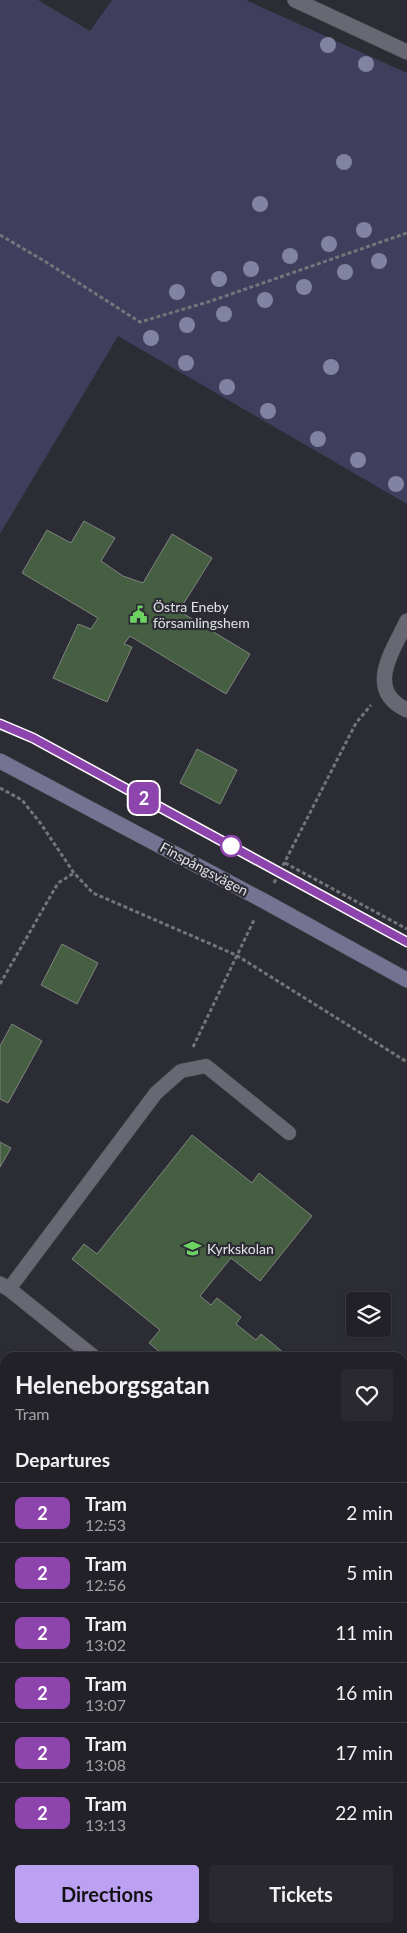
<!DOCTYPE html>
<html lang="en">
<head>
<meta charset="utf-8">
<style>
  :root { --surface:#212127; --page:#29292f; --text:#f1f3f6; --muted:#a2a3a7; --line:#3e3e44; --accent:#bca0f2 }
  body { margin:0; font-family:Lato,sans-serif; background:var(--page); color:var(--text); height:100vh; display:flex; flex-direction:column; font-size:19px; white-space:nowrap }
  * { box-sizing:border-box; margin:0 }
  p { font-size:16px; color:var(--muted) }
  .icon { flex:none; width:28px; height:28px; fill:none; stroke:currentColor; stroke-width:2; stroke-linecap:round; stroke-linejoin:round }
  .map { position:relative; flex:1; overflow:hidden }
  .details { position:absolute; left:0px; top:1352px; width:408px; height:581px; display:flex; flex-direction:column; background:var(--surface); border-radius:15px 15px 0 0; box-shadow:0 1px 4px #0004,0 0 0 1px var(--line) }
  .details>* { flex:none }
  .badge { padding:0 10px; border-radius:8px; font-size:18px; line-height:32px }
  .controls { position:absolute; left:346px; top:1292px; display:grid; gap:10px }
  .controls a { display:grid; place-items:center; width:45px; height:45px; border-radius:5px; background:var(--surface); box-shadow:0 1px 4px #0004,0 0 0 1px var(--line); font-size:25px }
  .map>.badge { position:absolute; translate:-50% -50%; box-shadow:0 0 0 2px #fff }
  h2 { padding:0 15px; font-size:19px; line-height:45px }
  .round { display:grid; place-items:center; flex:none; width:52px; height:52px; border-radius:5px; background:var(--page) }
  .overview { display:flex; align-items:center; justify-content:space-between; height:85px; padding:0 15px }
  h1 { font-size:24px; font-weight:700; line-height:38px }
  .cta { display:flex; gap:10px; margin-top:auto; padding:10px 15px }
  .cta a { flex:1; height:58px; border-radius:5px; background:var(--accent); color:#111; font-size:20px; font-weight:700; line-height:58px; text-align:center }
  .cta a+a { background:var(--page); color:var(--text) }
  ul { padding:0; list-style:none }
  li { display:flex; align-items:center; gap:15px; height:60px; padding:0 15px; border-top:1px solid var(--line) }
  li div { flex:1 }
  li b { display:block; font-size:19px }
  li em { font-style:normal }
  li .badge { min-width:55px; font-weight:700; text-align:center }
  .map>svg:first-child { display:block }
  .green { fill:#3f3f5d }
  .building { fill:#465f42; stroke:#7e857d }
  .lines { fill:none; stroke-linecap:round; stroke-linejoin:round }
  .service-casing { stroke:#4a4a51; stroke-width:15 }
  .minor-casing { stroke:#4a4a51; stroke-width:16 }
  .secondary-casing { stroke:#4a4a51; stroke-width:16 }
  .path { stroke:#74747b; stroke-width:3; stroke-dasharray:4 2.5; stroke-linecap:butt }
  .service { stroke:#686872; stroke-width:14 }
  .minor { stroke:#686872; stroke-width:15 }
  .secondary { stroke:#747492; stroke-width:15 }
  .tram { stroke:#8f8f96; stroke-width:1 }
  .tree { fill:#8283a2 }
  .line-casing { stroke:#fff; stroke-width:11 }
  .line { stroke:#8e44ad; stroke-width:8 }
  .stop-dot { fill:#fff; stroke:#8e44ad; stroke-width:2.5 }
  .labels { text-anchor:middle; stroke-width:4.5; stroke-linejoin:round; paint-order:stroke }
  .poi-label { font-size:14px; fill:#e2e2e7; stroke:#2c2c34; text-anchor:start }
  .street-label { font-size:14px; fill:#e2e2e7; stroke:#2c2c34 }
</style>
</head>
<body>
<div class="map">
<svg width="407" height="1933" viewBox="0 0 407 1933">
  <rect width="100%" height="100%" fill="#2c2c34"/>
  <path class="green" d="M 0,0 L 38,0 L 90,31 L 112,0 L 246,0 L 407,73 L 407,504 L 118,336 L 0,534 Z"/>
  <path class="building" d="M 84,521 L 115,538 L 101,561 L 123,576 L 143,583 L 172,534 L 212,558 L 179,611 L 250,654 L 226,694 L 130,636 L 124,644 L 132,647 L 107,702 L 53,678 L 78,624 L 91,629 L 98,618 L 22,573 L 47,530 L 71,543 Z
    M 197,749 L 237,770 L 220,804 L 180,783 Z
    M 62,944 L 98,963 L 77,1004 L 41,985 Z
    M 12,1024 L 42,1041 L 8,1103 L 0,1099 L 0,1046 Z
    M 192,1135 L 252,1183 L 259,1173 L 312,1216 L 260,1281 L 231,1258 L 200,1296 L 211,1305 L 217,1298 L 241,1317 L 236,1324 L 256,1340 L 261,1334 L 290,1358 L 167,1358 L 149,1343 L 160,1330 L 72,1259 L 84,1244 L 97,1254 Z
    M 0,1142 L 11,1148 L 0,1167 Z
    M 402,1446 L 407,1449 L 407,1550 L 402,1546 Z
    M 0,1746 L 5,1747 L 5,1782 L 0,1782 Z
    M 0,1831 L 5,1832 L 5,1870 L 0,1869 Z
    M 402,1878 L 407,1879 L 407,1918 L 402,1917 Z
    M 0,1912 L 5,1913 L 5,1929 L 19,1929 L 18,1933 L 0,1933 Z"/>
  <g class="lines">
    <defs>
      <path id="service" d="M 9,1289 L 156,1093 L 181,1071 L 206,1066 L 289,1133"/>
      <path id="minor" d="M 295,0 L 407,52
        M 407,621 C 393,651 364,690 407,710
        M 0,1284 L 9,1289 L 95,1358
        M 402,1598 L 407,1601
        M 402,1704 L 407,1699
        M 59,1933 L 59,1929
        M 342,1933 L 342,1929"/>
      <path id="secondary" d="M 0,761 L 264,901 L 407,980"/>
    </defs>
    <use href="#service" class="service-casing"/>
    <use href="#minor" class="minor-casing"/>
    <use href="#secondary" class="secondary-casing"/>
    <path class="path" d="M 0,235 L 46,262 L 140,322 L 211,301 L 407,233
      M 0,788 L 22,800 L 41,824 L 74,873 L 93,893 L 236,955 L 407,1062
      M 285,863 L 407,929
      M 274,883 L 356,723 L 371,705
      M 0,984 L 58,883 L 74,873
      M 193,1047 L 254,920"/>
    <use href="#service" class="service"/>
    <use href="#minor" class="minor"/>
    <use href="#secondary" class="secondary"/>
    <path class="tram" d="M 0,720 L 407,942"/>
  </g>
  <g class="tree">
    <circle cx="328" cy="45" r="8"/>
    <circle cx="366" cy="64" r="8"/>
    <circle cx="344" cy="162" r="8"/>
    <circle cx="260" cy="204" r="8"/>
    <circle cx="364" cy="230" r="8"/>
    <circle cx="329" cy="244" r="8"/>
    <circle cx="290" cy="256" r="8"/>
    <circle cx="379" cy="261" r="8"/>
    <circle cx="251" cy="269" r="8"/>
    <circle cx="345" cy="272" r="8"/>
    <circle cx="219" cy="279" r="8"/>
    <circle cx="304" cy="287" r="8"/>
    <circle cx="177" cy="292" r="8"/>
    <circle cx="265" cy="300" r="8"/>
    <circle cx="224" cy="314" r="8"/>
    <circle cx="187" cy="325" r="8"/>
    <circle cx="151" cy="338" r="8"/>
    <circle cx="186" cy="363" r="8"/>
    <circle cx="331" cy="367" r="8"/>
    <circle cx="227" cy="387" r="8"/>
    <circle cx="268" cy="411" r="8"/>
    <circle cx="318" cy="439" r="8"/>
    <circle cx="358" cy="460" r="8"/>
    <circle cx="396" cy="484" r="8"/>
  </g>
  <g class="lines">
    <defs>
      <path id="line" d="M 0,724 L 33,738 L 407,942"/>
    </defs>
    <use href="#line" class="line-casing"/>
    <use href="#line" class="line"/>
  </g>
  <defs>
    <symbol id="civic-bare" viewBox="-9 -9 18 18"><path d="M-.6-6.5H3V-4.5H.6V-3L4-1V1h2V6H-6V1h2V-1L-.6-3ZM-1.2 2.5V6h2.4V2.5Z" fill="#6cd362" stroke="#2c2c34" stroke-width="2.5" paint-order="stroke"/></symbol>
    <symbol id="school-bare" viewBox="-9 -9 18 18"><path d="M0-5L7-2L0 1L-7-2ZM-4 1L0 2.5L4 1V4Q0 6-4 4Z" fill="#6cd362" stroke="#2c2c34" stroke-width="2.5" paint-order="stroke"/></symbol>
  </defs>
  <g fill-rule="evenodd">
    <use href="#civic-bare" x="126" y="602" width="25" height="25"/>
    <use href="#school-bare" x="180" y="1236" width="25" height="25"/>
  </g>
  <circle class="stop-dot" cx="231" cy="846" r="10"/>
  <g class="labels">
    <g class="poi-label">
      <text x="153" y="612">Östra Eneby<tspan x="153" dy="16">församlingshem</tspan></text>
      <text x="207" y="1254">Kyrkskolan</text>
    </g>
    <g class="street-label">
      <text transform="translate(204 869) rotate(28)" y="5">Finspångsvägen</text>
    </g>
  </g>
</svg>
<div class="controls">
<a><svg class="icon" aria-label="layers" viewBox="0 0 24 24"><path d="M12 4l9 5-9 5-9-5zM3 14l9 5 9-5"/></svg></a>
</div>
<b class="badge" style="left:144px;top:798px;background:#8e44ad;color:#fff">2</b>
<section class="details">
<div class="overview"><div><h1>Heleneborgsgatan</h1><p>Tram</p></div><a class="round"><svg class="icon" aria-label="heart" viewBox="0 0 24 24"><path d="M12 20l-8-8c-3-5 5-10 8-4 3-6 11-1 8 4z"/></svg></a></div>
<h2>Departures</h2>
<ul>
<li><span class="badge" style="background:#8e44ad;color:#fff">2</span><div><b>Tram</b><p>12:53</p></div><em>2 min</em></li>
<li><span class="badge" style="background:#8e44ad;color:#fff">2</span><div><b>Tram</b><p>12:56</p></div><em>5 min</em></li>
<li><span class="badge" style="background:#8e44ad;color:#fff">2</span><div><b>Tram</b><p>13:02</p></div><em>11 min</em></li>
<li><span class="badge" style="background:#8e44ad;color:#fff">2</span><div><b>Tram</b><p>13:07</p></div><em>16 min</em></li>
<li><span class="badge" style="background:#8e44ad;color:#fff">2</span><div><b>Tram</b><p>13:08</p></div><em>17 min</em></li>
<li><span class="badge" style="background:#8e44ad;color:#fff">2</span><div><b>Tram</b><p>13:13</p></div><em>22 min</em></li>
</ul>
<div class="cta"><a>Directions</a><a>Tickets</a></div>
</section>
</div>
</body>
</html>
